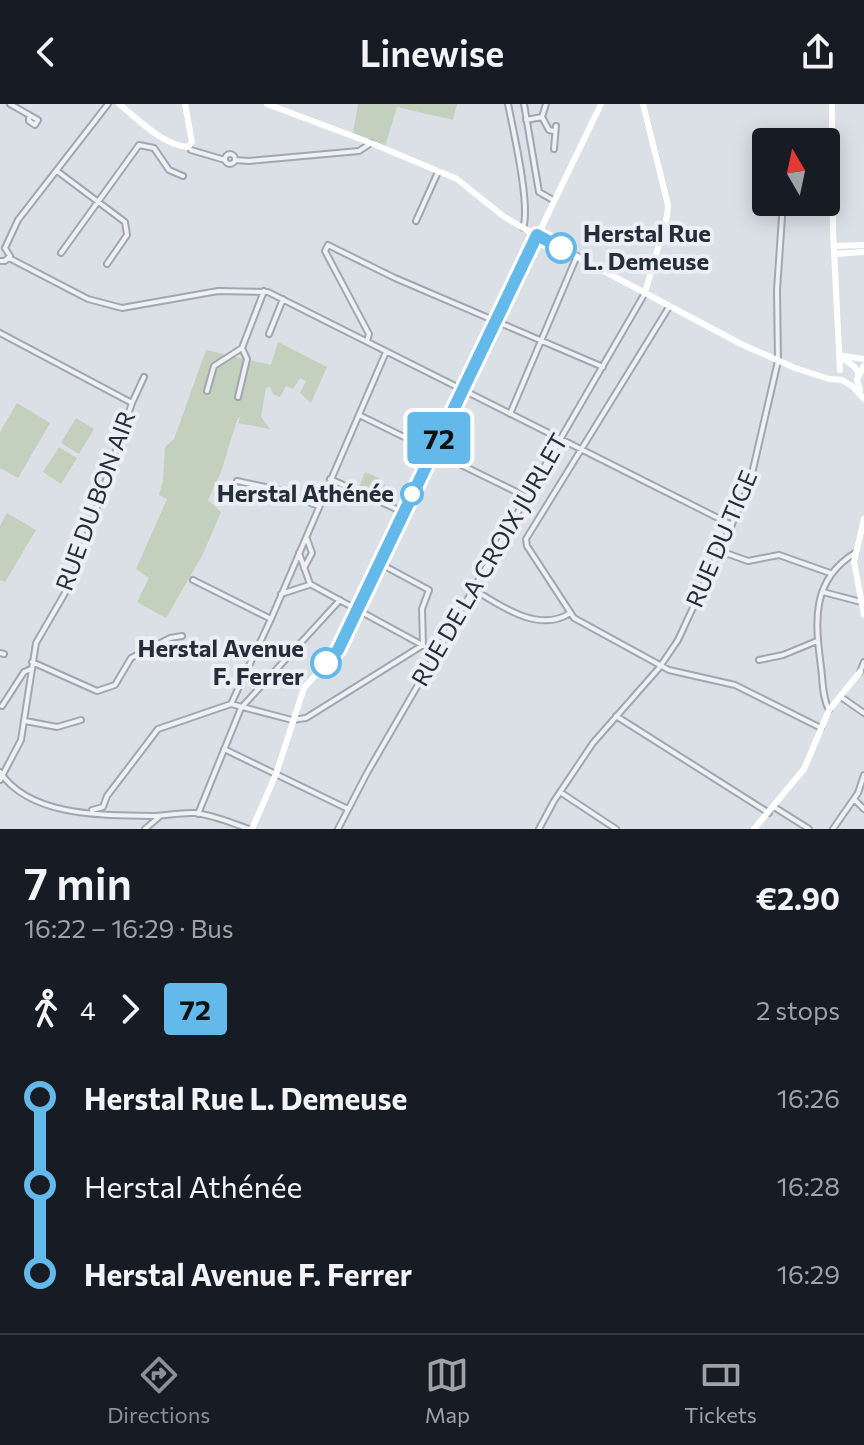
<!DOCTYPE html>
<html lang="en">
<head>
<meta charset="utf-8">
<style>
  :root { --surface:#171b24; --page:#20242c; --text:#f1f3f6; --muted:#9ea1a6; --line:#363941; --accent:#8c9099 }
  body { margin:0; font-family:Commissioner,sans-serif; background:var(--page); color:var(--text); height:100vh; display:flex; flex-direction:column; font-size:30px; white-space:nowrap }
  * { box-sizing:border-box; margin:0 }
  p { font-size:26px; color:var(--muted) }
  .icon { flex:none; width:44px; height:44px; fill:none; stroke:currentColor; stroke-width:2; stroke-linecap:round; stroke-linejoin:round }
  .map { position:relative; height:725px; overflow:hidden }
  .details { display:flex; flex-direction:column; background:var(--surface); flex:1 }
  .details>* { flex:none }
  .badge { padding:0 16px; border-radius:6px; font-size:28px; line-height:52px }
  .needle { width:52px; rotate:351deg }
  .controls { position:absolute; left:752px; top:24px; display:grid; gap:16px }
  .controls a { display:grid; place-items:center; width:88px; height:88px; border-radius:8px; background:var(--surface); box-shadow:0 4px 20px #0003; font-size:40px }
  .map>.badge { position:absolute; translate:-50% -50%; box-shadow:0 0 0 4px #fff }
  .legs { display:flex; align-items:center; gap:12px; height:88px; padding:0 24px; font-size:26px }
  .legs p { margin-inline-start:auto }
  .head { display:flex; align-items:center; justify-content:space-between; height:136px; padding:0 24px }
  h1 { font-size:44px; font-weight:600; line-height:60px }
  ul { padding:0 24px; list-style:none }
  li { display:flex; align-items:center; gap:28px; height:88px; font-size:30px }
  li i { display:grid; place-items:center; width:12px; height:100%; margin:0 10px; background:currentColor }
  li i::after { content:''; width:20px; height:20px; margin:-10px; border:6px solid; border-radius:50%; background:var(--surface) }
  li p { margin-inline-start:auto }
  li:first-child i { background:linear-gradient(#0000 50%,currentColor 0) }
  li:last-child i { background:linear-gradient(currentColor 50%,#0000 0) }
  header { display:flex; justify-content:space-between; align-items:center; height:104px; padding:0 24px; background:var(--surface); font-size:36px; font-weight:600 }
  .tabs { display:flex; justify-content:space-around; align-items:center; height:112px; border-top:2px solid var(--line); background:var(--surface); font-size:22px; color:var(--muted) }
  .tabs a { display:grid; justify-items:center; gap:4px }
  .tabs .selected { color:var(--accent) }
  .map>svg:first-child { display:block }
  .green { fill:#c2d0bd }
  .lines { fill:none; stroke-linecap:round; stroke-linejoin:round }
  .street-casing { stroke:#a1a7b0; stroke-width:8 }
  .street { stroke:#eef0f4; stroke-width:4 }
  .secondary { stroke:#fff; stroke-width:6 }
  .line-1-casing { stroke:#fff; stroke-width:18 }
  .line-1 { stroke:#63b9e9; stroke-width:12 }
  .stop-1-dot { fill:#fff; stroke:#63b9e9; stroke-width:4 }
  .labels { text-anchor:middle; stroke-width:8; stroke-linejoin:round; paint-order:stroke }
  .stop-label { font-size:24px; font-weight:bold; fill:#262e3c; stroke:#ebeff4; text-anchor:end }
  .street-label { font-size:24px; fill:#262e3c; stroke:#ebeff4 }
</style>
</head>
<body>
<header><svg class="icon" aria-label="back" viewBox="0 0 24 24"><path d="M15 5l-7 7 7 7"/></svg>Linewise<svg class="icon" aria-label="share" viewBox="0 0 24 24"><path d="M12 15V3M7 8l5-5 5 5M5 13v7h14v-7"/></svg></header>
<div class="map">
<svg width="864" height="725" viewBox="0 0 864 725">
  <rect width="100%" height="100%" fill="#dbe0e6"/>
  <path class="green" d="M 358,0 L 457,0 L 453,16 L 397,3 L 385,42 L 353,29 Z
    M 278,238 L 327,263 L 311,299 L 300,289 L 306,277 L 300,274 L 293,285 L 286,282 L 280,293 L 273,290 L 270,283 L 266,284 L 261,313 L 270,325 L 238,319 L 241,311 L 237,316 L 221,368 L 208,396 L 221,408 L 203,450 L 166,514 L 137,498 L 149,474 L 136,465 L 167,395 L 159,391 L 163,376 L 165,343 L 174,335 L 206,246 L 271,261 Z
    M 17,299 L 50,319 L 18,374 L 0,364 L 0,328 Z
    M 76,314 L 94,325 L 79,350 L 61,339 Z
    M 59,343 L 77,354 L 61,380 L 43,368 Z
    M 365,368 C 383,375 387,377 387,397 L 359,384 Z
    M 7,409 L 36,426 L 5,478 L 0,476 L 0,422 Z"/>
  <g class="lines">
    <defs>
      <path id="street" d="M 10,0 L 38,16 L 35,21 L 29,17 L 29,11
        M 508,0 C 513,25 531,103 523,124
        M 524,0 L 539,88 L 553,96
        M 542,13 L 549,26 L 554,27
        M 542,13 L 546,0
        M 526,16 L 542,13
        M 791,38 L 795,34 L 833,32
        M 554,45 L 556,22
        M 191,46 L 225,56
        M225 55a5 5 0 1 1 10 0a5 5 0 1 1-10 0Z
        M 235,56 L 249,57 L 359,47 L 371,39
        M 57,67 L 125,118 L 127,131 L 107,160
        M 416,117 L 438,68
        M 5,144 L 18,116 L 108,0
        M 61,149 L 139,41 L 154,44 L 169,66 L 183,72
        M 9,154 L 88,195 L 122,204 L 218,187 L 268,188 L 732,421
        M 1,157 L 5,157 L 10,152 L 5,144
        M 669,203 L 526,435 L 527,442 L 574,514 L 669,566 L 735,581 L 821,624
        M 0,229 L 132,299
        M 269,230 L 283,195
        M 367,237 L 369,230 L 325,147 L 328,141 L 395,174 L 603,263
        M 207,287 L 214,262 L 242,244 L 264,187
        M 238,293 L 247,255 L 242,244
        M 510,310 L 577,152
        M 359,311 L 527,393
        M 330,375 L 403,408
        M 237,377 L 294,389 L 299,395 L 319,402
        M 720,447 L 748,457 L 779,451 L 830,469
        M 299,449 L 310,480
        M 304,464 L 312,449 L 307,435
        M 193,476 L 271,515
        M 310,480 L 437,549
        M 473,485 C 499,501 539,530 570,509
        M 823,488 L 861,498
        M 281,490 L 309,481
        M 0,549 L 4,550
        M 759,556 L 783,551 L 817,537
        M 32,558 L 97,587 L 115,581 L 131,554 L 170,534 L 182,532
        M 860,568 L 864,558
        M 841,593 L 864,609
        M 231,600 L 271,515 L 386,248
        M 231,600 L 292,616 L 306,614 L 423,541 L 422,505 L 429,486 L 379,459
        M 2,602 L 24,568 L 31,565
        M 829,606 C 822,593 823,577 821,563 C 815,517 811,476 855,449
        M 616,612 L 769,709
        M 25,617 L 57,623 L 81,616
        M 224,645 L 348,705
        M 0,668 C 30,713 103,711 151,712 C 165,712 180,708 195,709 C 213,711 232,719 249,725
        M 0,676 L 21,636 L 36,539 L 72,477 L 132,299 L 144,273
        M 560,688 L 616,725
        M 854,695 L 864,705
        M 774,703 L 809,725
        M 92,706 L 103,703 L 107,692 L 158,625 L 231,600
        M 198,710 L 241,604 L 340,496
        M 145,725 L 159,713
        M 338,725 L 367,669 L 645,189
        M 539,725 L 554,697 L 593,639 L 659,564 L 678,536 L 743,396 L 751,374 L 778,257 L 777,186 L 783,98
        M 833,725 L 858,689 L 864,671"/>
    </defs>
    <use href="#street" class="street-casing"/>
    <use href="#street" class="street"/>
    <path class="secondary" d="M 119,0 C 138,15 162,41 188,43 L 192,38 L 185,0
      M 267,0 L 371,39 L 457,75 L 503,112 L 523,124 L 741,240 L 795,264 L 829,275 L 842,276 L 852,282 L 864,295
      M 643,0 L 668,101 L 667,112 L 645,189
      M 832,0 L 833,126 L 840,266
      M 834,142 L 864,141
      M 834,150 L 864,148
      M 840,250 C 844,259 856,259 858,270
      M 844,252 L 864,255
      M 860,286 L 857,275 L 864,262
      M 864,415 L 854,458 L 864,511
      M 252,725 L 276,670 L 304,584 L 338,546 L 601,0
      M 754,725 L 804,665 L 829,606 L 860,568"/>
  </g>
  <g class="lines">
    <defs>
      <path id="line-1" d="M 326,559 L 338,546 L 537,131 L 561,144"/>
    </defs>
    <use href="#line-1" class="line-1-casing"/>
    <use href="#line-1" class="line-1"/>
  </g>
  <g class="stop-1-dot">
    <circle cx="561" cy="144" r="14"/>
    <circle cx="412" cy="390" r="10"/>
    <circle cx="326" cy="559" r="14"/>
  </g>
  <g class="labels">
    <g class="stop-label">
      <text x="583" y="138" text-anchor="start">Herstal Rue<tspan x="583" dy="28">L. Demeuse</tspan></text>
      <text x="394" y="398">Herstal Athénée</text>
      <text x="304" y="553">Herstal Avenue<tspan x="304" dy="28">F. Ferrer</tspan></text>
    </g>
    <g class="street-label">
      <text transform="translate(96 397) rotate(-70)" y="8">RUE DU BON AIR</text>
      <text transform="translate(722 435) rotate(-67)" y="8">RUE DU TIGE</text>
      <text transform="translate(490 456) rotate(-60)" y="8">RUE DE LA CROIX JURLET</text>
    </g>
  </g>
</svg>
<div class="controls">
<a><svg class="needle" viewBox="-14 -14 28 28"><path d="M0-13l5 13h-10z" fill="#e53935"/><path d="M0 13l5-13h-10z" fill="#9ea1a6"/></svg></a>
</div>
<b class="badge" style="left:439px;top:334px;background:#63b9e9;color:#111">72</b>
</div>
<section class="details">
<div class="head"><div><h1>7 min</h1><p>16:22 – 16:29 · Bus</p></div><b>€2.90</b></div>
<div class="legs"><svg class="icon" aria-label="walk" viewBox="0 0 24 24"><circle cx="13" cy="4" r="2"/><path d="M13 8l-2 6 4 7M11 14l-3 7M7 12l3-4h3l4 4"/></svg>4<svg class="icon" aria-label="forward" viewBox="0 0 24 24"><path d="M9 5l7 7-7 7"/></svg><b class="badge" style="background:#63b9e9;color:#111">72</b><p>2 stops</p></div>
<ul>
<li><i style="color:#63b9e9"></i><b>Herstal Rue L. Demeuse</b><p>16:26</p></li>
<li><i style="color:#63b9e9"></i><span>Herstal Athénée</span><p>16:28</p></li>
<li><i style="color:#63b9e9"></i><b>Herstal Avenue F. Ferrer</b><p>16:29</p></li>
</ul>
</section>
<nav class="tabs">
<a class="selected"><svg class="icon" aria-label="directions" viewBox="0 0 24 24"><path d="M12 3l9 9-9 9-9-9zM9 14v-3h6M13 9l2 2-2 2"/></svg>Directions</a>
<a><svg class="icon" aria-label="map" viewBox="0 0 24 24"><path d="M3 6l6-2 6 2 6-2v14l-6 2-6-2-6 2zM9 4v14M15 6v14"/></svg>Map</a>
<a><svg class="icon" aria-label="tickets" viewBox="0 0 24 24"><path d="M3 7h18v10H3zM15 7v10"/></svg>Tickets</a>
</nav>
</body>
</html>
